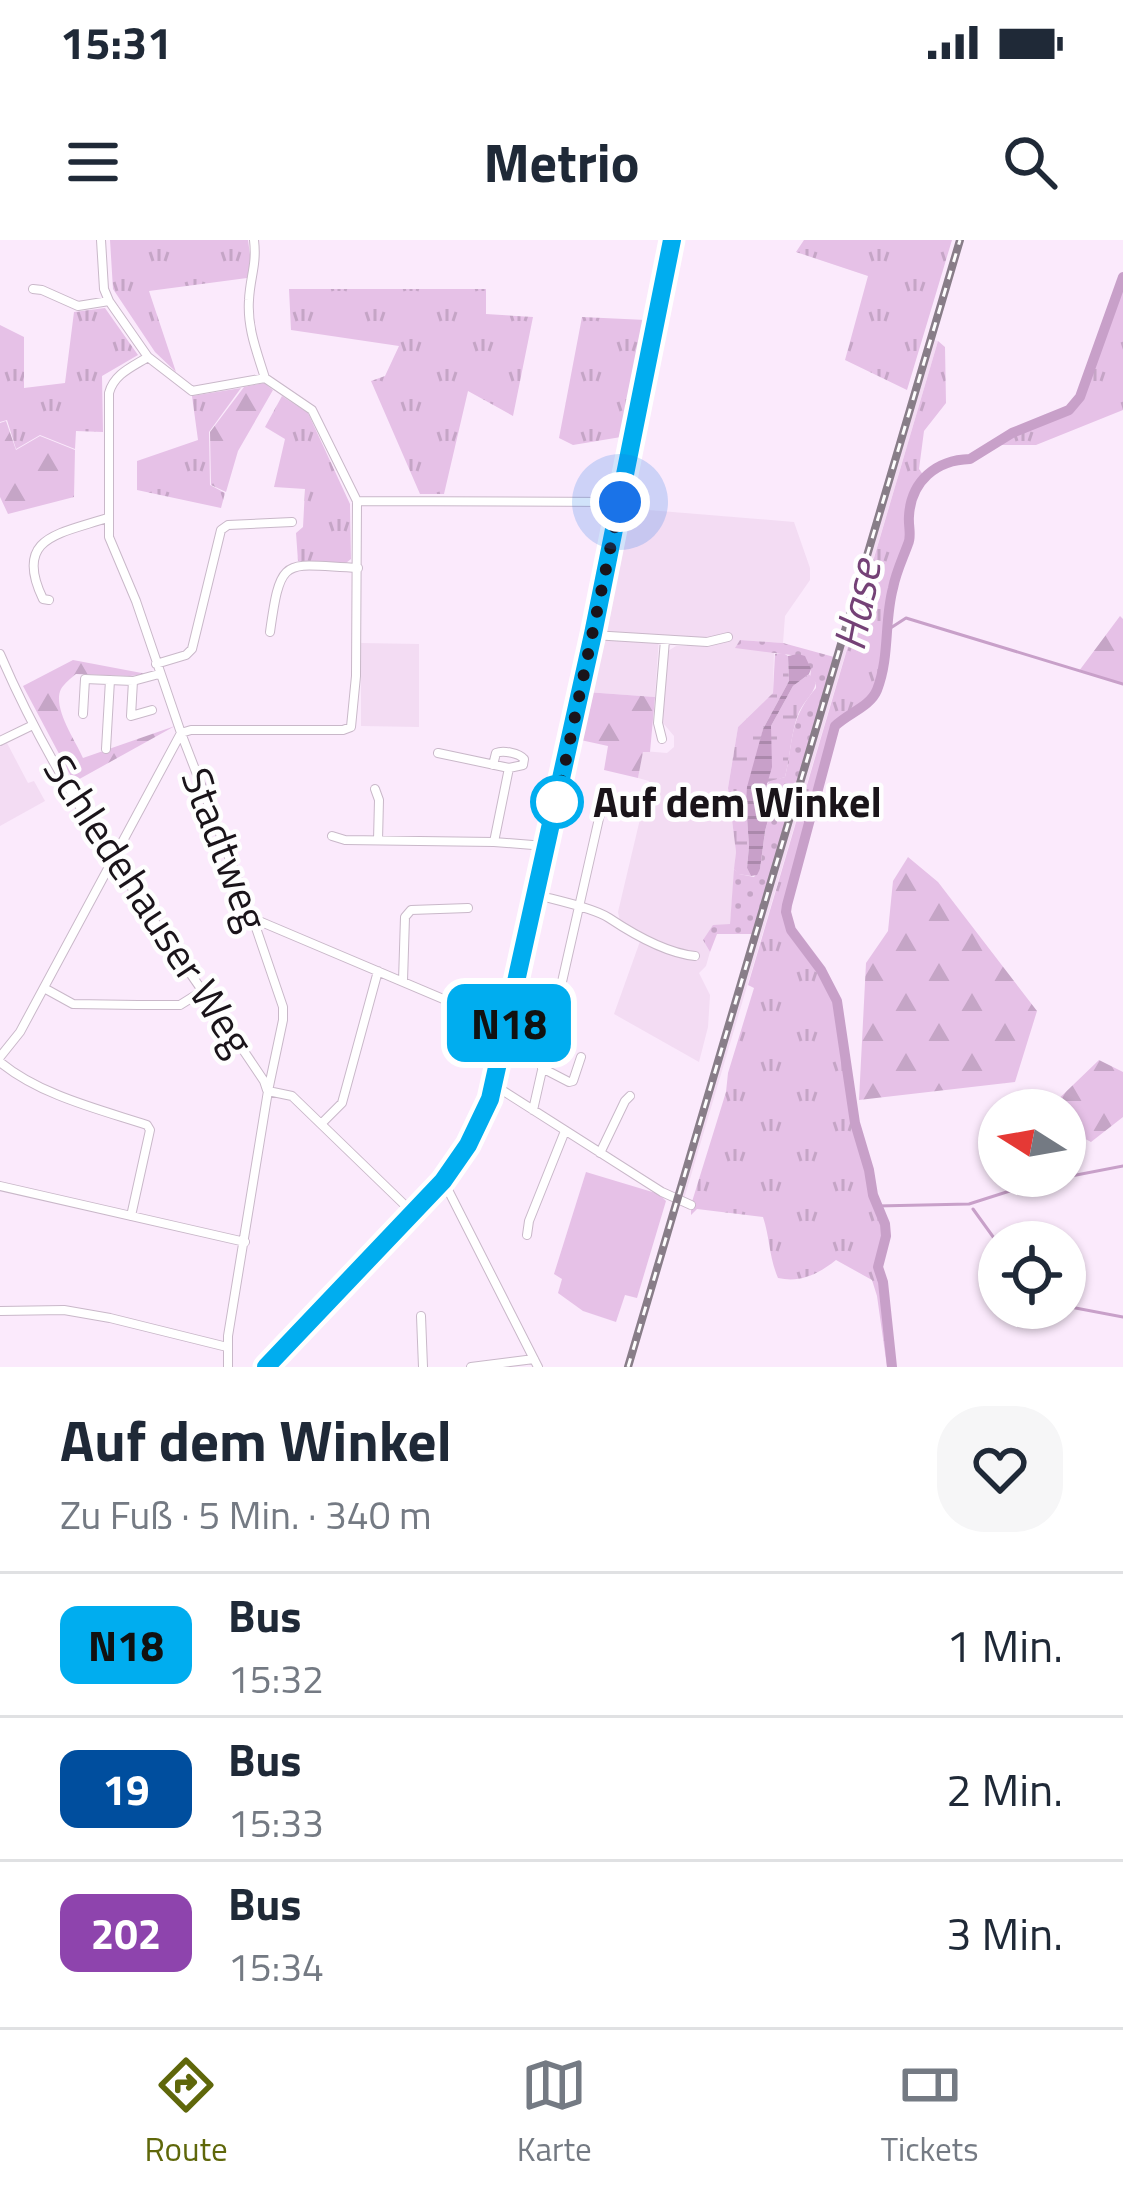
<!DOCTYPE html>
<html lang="de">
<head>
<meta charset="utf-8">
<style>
  :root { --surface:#fff; --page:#f6f6f7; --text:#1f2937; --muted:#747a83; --line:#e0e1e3; --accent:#5f670a }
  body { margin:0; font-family:"Titillium Web",sans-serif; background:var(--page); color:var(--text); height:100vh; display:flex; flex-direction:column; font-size:45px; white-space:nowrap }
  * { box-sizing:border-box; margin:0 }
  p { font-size:39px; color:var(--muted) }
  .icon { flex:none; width:66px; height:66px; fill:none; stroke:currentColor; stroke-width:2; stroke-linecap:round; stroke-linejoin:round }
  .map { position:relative; height:1127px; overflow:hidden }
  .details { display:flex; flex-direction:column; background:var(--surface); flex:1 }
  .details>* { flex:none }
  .badge { padding:0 24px; border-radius:18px; font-size:42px; line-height:78px }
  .needle { width:78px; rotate:281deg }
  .buttons { position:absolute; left:978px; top:849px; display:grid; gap:24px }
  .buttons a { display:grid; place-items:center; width:108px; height:108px; border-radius:50%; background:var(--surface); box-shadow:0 3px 9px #0004; font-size:60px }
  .you { position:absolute; width:60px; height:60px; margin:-30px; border:9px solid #fff; border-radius:50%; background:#1a73e8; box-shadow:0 0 0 18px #1a73e833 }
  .map>.badge { position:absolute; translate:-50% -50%; box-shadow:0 0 0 6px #fff }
  .round { display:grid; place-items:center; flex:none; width:126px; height:126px; border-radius:48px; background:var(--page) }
  .headline { display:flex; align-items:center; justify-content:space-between; height:204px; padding:0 60px }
  h1 { font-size:57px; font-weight:700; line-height:90px }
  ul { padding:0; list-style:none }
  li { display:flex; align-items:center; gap:36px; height:144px; padding:0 60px; border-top:3px solid var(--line) }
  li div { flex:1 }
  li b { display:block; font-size:45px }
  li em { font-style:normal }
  li .badge { min-width:132px; font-weight:700; text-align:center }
  .status { display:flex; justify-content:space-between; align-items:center; height:84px; padding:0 60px; background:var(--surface); direction:ltr }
  .status svg { height:33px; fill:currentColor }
  header { display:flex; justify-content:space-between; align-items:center; height:156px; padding:0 60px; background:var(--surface); font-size:54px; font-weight:700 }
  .menu { display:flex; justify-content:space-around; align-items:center; height:168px; border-top:3px solid var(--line); background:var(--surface); font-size:33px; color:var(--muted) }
  .menu a { display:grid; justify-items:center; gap:6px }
  .menu .on { color:var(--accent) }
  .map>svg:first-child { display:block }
  .built { fill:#f3dcf3 }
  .grass { fill:url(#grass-tufts) }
  .forest { fill:url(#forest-firs) }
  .wetland { fill:url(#wetland-marsh) }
  .park { fill:url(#park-dots) }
  .garden { fill:#e6c1e7 }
  .water { fill:url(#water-rules) }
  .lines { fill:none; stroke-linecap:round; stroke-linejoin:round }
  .stream { stroke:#c8a0c9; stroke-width:3 }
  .river { stroke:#c8a0c9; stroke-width:10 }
  .minor-casing { stroke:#c9b8c9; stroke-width:10 }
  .major-casing { stroke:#fff; stroke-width:15 }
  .minor { stroke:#fff; stroke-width:8 }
  .major { stroke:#e6c0e8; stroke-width:12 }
  .rail-casing { stroke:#887d88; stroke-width:8 }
  .rail { stroke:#fefefe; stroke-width:3; stroke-dasharray:9; stroke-linecap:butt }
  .line-casing { stroke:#fff; stroke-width:27 }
  .line { stroke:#00adef; stroke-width:18 }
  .walk { stroke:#1a141a; stroke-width:12; stroke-dasharray:0 21.6 }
  .stop-dot { fill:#fff; stroke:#00adef; stroke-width:6 }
  .labels { text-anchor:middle; stroke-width:9; stroke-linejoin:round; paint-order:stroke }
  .stop-label { font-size:42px; font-weight:bold; fill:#1a141a; stroke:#fefefe; text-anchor:start }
  .street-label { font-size:42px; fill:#1a141a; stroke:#fefefe }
  .water-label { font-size:45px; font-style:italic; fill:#744176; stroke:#fefefe }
</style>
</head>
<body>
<div class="status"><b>15:31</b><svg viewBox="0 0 49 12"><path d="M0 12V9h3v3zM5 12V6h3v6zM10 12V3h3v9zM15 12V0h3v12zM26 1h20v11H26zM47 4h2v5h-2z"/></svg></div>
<header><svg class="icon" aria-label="menu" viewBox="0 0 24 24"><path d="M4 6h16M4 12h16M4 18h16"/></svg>Metrio<svg class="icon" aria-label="search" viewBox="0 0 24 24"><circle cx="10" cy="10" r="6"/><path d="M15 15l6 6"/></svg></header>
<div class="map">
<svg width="1123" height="1127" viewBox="0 0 1123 1127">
  <defs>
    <pattern id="grass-tufts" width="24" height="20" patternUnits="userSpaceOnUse" patternTransform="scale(3)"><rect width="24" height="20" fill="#e6c1e7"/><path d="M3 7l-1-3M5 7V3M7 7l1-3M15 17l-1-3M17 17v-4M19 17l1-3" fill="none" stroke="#c5a5c6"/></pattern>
    <pattern id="forest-firs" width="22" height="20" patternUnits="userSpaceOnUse" patternTransform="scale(3)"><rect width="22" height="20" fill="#e6c1e7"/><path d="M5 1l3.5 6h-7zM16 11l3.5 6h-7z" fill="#c5a5c6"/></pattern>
    <pattern id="wetland-marsh" width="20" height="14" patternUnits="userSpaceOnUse" patternTransform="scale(3)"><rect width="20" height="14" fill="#e6c1e7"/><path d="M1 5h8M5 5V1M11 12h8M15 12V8" fill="none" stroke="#c5a5c6"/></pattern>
    <pattern id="park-dots" width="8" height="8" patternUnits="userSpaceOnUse" patternTransform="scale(3)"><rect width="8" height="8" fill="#e6c1e7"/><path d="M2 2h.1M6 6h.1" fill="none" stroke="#c5a5c6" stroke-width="1.8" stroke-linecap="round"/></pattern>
    <pattern id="water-rules" width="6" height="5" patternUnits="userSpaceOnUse" patternTransform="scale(3)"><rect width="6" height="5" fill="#c8a0c9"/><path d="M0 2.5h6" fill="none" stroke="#ab89ac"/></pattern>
  </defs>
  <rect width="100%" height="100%" fill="#fbeafc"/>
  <path class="built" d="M 927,98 L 938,101 L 684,959 L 676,956 Z
    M 624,268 L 794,282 L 810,328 L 810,340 L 785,376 L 783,403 L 740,400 L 736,407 L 774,411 L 773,453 L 738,487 L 728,548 L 736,612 L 730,685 L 703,700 L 710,712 L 706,726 L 699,733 L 710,755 L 708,787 L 699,822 L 614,774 L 643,693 L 620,682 L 618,672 L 649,541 L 638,538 L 643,511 L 667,513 L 674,507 L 674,496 L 663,483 L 668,411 L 676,406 L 687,406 L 687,397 L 659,396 L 655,457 L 586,452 Z
    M 361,403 L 419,404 L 419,487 L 361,486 Z
    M 7,503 L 28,543 L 34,541 L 45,561 L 0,586 L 0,506 Z"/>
  <path class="grass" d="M 110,0 L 248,0 L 251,22 L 247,38 L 149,51 L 176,132 L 155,112 L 113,49 Z
    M 804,0 L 952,0 L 907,150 L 845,120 L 868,36 L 796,12 Z
    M 1123,37 L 1123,170 L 1036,205 L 994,205 L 1012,193 L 1069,170 L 1080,156 Z
    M 289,49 L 486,49 L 486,74 L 533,77 L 513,176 L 468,151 L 444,254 L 420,254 L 371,141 L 385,136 L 399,106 L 291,90 Z
    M 105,68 L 138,115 L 102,136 L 103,192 L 76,191 L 75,209 L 40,195 L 16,209 L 7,180 L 0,182 L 0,85 L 24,97 L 24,148 L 65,143 L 74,72 Z
    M 582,77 L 646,80 L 621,197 L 573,205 L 559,198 Z
    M 938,101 L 945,107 L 946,163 L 924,191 L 919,229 L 924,236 L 916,248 L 909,273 L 910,301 L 902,313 L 893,348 L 885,418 L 875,455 L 863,466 L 845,475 L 835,486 L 786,672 L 791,690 L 821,730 L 836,759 L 855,883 L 873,955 L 885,984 L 886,996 L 878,1027 L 883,1042 L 892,1127 L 887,1127 L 877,1056 L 872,1040 L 836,1020 C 818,1034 801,1043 778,1038 C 769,1017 770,998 763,977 L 697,969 L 691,975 L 691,965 L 726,852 L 728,833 L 754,748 L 748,745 Z
    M 241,148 L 209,192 L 210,245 L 225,253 L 221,268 L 137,250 L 137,221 L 198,200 L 192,156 Z
    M 282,156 L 308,173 L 350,264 L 351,319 L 346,323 L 298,321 L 296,293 L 303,287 L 305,249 L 274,247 L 285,199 L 265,187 Z"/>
  <path class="forest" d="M 264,143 L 273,150 L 238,211 L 226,252 L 211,245 L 210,192 L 244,147 Z
    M 6,181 L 16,210 L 40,196 L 75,210 L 74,257 L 8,274 L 0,257 L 0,183 Z
    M 1120,376 L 1123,379 L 1123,444 L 1079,431 Z
    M 73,420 L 147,434 L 130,436 L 76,434 C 72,437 64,444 61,449 C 52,467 75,500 83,518 L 175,486 L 74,542 L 23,446 Z
    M 586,452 L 655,457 L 650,512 L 643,512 L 638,538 L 604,530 L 608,506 L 576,499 Z
    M 908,617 L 938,642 L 1037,771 L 1015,842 L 859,860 L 866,723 L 888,691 L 893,641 Z
    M 1099,820 L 1123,832 L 1123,877 L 1091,902 L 1065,888 L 1065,870 L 1047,870 Z"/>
  <path class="wetland" d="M 783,413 L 788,416 L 789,441 L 763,489 L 746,563 L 749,606 L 747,628 L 751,636 L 738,634 L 734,629 L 736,612 L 728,548 L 738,487 L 773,453 L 775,414 Z
    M 809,434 L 816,443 C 813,456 802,462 797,477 C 791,496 790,517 785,537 L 767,543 L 765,548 L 771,486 L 793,446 Z"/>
  <path class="park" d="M 740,400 L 783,403 L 834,417 L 753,694 L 717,694 L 710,712 L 703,700 L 713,685 L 730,684 L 734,629 L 739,634 L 754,637 L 760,629 L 765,591 L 772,567 L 765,548 L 770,541 L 785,537 C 794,499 789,479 816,448 L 816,443 L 810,438 L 811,429 L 791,415 L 735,408 Z"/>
  <path class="garden" d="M 586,932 L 659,954 L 666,961 L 637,1058 L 625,1055 L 616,1082 L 583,1071 L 558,1053 L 562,1039 L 554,1034 Z"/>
  <path class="water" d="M 798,414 L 805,416 L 811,429 L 809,434 L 793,446 L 771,486 L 772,527 L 765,551 L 772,566 L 765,591 L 760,629 L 757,635 L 751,636 L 747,628 L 749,606 L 746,563 L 747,547 L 763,489 L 789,441 L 788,416 Z"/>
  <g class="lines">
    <path class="stream" d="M 889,389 L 906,378 L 1123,444
      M 877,966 L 969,964 L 1035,943 L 1123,926
      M 973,969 L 999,1005
      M 1065,1066 L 1123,1077"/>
    <path class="river" d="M 892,1127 L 883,1042 L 878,1027 L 886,996 L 885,984 L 873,955 L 869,930 L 855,883 L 837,761 L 821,730 L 791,690 L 786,672 L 787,665 L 835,486 C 848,473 870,467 877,450 C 890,417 884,381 893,348 C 896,332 903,318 908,304 C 912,296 908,286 909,276 C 911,241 936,220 970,219 L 1012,193 L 1069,170 L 1080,157 L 1123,37"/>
    <defs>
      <path id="minor" d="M 101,0 L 104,49 L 109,61 L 148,117 L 192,151 L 265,138 L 312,170 L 357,261 L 619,262
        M 254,0 C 257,25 250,37 249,60 C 247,88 257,112 265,138
        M 33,49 L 42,50 L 78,66 L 109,61
        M 148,117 C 132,127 114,134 109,153 L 109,297 L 136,361 L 181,493 L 254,682 L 283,767 L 283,780 L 268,851 L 228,1096 L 228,1127
        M 49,360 L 43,359 C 13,297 59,294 107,278
        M 270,392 C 281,313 284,325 358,328
        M 593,395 L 707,402 L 728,397
        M 0,414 C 66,569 171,701 264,841 L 267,850
        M 156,424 L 186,415 L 192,409 L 221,290 L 228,285 L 292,282
        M 133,441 L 131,476 L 152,470
        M 83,474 L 85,439 L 133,441 L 159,434
        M 662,499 L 658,483 L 665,400
        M 0,501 L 33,485
        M 106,509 L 110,440
        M 438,513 L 509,528
        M 493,525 L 496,513 C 503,510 519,513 524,519 L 523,525 L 509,528
        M 375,549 L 379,560 L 378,600
        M 332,596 L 345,600 L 494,602 L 545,606
        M 494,602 L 509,528
        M 537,655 C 555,660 594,668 609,678 C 633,694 665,713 695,716
        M 254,682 L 259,681 L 507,786
        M 403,741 L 405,677 L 411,670 L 468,668
        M 44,748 L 73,764 L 138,765 L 180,765 L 204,750
        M 0,817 L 20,792 L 181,493 L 191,490 L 343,490 L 351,487 L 356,436 L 357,261
        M 0,822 C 40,855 98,869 147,885 L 150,890 L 131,976
        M 542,828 L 569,842 L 573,841 L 581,817
        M 494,845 L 662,952 L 691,965
        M 268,851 L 292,856 L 413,973
        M 533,870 L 600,574 L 608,558
        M 321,884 L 342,863 L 378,731
        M 600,913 L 625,861 L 630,856
        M 444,942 L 538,1127
        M 0,946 L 245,1002
        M 527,995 L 529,981 L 565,891
        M 0,1071 L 64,1070 L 110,1078 L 227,1107
        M 421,1076 L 423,1127
        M 471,1127 L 534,1119"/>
      <path id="major" d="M 266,1127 L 443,941 L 468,905 L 490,859 L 593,395 L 672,0"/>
    </defs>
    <use href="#minor" class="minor-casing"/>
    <use href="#major" class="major-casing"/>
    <use href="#minor" class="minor"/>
    <use href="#major" class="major"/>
    <defs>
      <path id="rail" d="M 628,1127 L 960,0"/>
    </defs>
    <use href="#rail" class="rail-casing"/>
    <use href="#rail" class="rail"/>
  </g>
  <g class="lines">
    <defs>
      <path id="line" d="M 266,1127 L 443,941 L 468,905 L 490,859 L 593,394 L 672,0"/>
    </defs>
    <use href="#line" class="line-casing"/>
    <use href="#line" class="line"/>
    <path class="walk" d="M 557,562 L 620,262"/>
  </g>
  <circle class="stop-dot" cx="557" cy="562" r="24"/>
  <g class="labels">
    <g class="stop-label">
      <text x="593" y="577">Auf dem Winkel</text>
    </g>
    <g class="street-label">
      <text transform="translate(225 609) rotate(69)" y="15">Stadtweg</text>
      <text transform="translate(149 665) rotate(57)" y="15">Schledehauser Weg</text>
    </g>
    <g class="water-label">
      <text transform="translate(857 365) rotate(-79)" y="16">Hase</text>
    </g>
  </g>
</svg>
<div class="buttons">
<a><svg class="needle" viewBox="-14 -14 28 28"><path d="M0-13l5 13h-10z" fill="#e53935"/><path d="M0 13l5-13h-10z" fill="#747a83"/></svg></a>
<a><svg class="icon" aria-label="locate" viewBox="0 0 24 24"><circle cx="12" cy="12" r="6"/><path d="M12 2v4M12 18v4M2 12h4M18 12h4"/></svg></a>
</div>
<div class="you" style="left:620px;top:262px"></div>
<b class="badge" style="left:509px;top:783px;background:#00adef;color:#111">N18</b>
</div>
<section class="details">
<div class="headline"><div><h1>Auf dem Winkel</h1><p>Zu Fuß · 5 Min. · 340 m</p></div><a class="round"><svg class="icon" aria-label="heart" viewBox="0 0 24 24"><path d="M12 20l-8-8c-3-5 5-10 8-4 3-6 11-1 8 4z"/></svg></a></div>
<ul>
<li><span class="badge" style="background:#00adef;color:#111">N18</span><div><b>Bus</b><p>15:32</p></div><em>1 Min.</em></li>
<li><span class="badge" style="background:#004e9e;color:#fff">19</span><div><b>Bus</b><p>15:33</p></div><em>2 Min.</em></li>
<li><span class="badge" style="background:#8e44ad;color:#fff">202</span><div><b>Bus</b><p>15:34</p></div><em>3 Min.</em></li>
</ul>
</section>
<nav class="menu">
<a class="on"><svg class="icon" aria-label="directions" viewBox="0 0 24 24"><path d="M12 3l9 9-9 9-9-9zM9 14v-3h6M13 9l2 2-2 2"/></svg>Route</a>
<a><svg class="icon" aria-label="map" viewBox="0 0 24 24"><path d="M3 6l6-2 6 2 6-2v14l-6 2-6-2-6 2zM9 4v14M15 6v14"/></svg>Karte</a>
<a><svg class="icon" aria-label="tickets" viewBox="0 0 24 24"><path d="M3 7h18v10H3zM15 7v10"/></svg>Tickets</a>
</nav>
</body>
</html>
